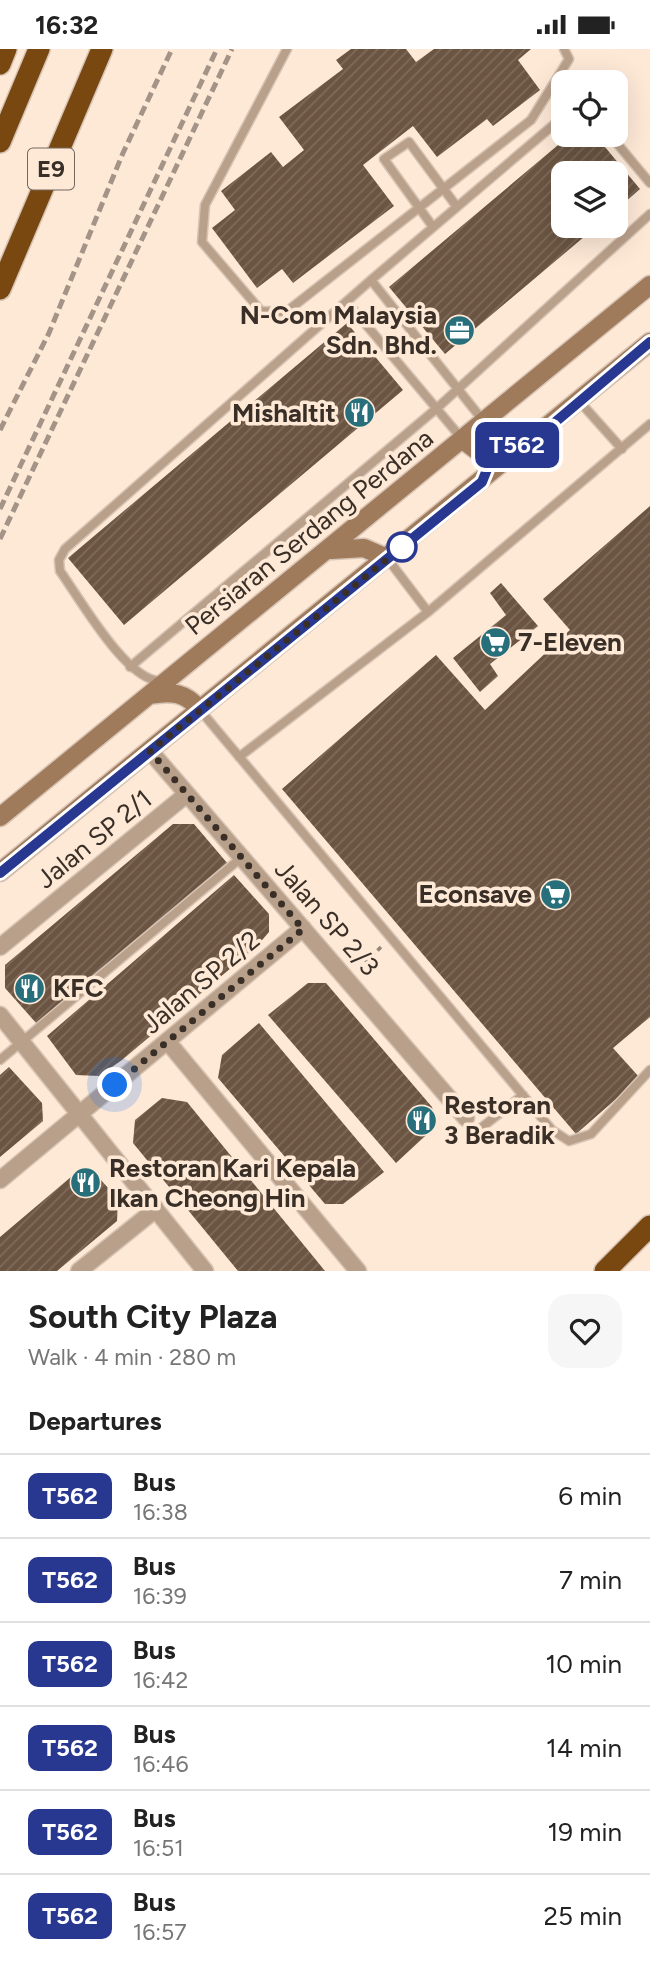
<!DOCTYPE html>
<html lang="en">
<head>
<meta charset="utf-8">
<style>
  :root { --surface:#fff; --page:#f6f6f6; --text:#222; --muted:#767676; --line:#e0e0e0 }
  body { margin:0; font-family:Figtree,sans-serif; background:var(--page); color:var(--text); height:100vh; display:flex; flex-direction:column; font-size:26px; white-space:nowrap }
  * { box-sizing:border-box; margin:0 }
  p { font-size:23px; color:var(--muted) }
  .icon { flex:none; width:38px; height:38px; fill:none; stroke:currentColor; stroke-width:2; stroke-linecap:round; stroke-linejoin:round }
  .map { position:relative; height:1222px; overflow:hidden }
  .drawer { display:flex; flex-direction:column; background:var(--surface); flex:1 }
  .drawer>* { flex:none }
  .badge { padding:0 14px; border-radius:10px; font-size:24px; line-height:46px }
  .buttons { position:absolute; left:551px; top:21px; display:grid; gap:14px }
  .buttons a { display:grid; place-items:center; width:77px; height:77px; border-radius:14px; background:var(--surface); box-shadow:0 7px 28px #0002; font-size:35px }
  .you { position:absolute; width:35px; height:35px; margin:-18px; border:5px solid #fff; border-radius:50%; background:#1a73e8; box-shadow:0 0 0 10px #1a73e833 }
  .map>.badge { position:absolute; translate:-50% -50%; box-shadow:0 0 0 4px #fff }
  h2 { padding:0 28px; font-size:26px; line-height:63px }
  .round { display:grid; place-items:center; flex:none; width:74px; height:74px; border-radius:21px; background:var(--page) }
  .headline { display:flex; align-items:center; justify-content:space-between; height:119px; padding:0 28px }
  h1 { font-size:33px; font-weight:700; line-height:52px }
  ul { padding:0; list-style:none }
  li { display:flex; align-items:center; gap:21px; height:84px; padding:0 28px; border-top:2px solid var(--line) }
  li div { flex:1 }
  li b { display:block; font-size:26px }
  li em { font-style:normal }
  li .badge { min-width:77px; font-weight:700; text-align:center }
  .status { display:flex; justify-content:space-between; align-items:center; height:49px; padding:0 35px; background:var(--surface); direction:ltr }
  .status svg { height:19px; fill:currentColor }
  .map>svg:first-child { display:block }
  .building { fill:url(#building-hatch) }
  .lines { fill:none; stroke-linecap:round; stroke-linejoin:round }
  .service-casing { stroke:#d7c4b4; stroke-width:11 }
  .minor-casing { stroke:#d7c4b4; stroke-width:19 }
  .secondary-casing { stroke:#d7c4b4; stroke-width:21 }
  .motorway-casing { stroke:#d7c4b4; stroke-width:24 }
  .path { stroke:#96877a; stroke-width:3.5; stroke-dasharray:5 3.5; stroke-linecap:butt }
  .service { stroke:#b9a08b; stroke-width:8 }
  .minor { stroke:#b9a08b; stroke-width:16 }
  .secondary { stroke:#9f7a5b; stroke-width:18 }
  .motorway { stroke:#794811; stroke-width:21 }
  .rail { stroke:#a49487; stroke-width:5; stroke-dasharray:10 5; stroke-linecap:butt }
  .line-casing { stroke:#fff; stroke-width:16 }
  .line { stroke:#283890; stroke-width:10 }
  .walk { stroke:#392f27; stroke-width:7; stroke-dasharray:0 12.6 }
  .stop-dot { fill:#fff; stroke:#283890; stroke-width:3.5 }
  .labels { text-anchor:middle; stroke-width:7; stroke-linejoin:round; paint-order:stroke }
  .shield { fill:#fee9d7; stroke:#74675c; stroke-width:2 }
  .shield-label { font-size:24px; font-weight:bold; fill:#392f27 }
  .poi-label { font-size:26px; font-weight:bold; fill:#392f27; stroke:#fee9d7; text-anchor:start }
  .street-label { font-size:26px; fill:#392f27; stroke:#fee9d7 }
</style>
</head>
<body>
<div class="status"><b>16:32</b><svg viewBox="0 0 49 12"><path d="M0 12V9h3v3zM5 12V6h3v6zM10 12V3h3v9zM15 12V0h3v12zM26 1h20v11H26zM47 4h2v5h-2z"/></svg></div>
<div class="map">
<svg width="650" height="1222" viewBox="0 0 650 1222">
  <defs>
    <pattern id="building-hatch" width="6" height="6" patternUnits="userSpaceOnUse" patternTransform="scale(1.75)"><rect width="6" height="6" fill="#6b5542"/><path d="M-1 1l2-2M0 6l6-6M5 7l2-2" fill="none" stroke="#7d6b5b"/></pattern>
  </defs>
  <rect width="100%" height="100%" fill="#fee9d7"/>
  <path class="building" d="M 351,0 L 406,0 L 416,13 L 434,0 L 531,0 L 518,11 L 540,41 L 493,77 L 487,70 L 437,108 L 413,77 L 363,116 L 394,157 L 293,234 L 282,220 L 257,239 L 212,179 L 235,161 L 221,142 L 271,103 L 283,118 L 304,101 L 279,68 L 343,20 L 336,11 Z
    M 570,86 L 595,86 L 640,140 L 616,161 L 616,124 L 564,124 L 564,177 L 597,177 L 445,305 L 389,238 Z
    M 347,274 L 403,341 L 124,576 L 68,509 Z
    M 650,457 L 650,968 L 613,999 L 640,1029 L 576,1085 L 282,740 L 436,606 L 485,661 L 570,581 L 543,550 Z
    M 501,534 L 538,577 L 490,615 L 498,627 L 480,643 L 453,609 L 506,566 L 490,544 Z
    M 173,775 L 194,775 L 228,815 L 37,975 L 5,939 L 5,916 Z
    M 234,826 L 269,865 L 269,883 L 257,897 L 122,1011 L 99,1027 L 76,1026 L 47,987 Z
    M 308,934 L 326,934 L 432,1058 L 436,1077 L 396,1114 L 268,966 Z
    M 259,974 L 384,1123 L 343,1155 L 325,1155 L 218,1029 L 222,1006 Z
    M 9,1018 L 42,1054 L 43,1072 L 0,1108 L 0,1026 Z
    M 162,1049 L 187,1053 L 325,1222 L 238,1222 L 133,1094 L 135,1071 Z
    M 92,1121 L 118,1150 L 117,1172 L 57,1222 L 0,1222 L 0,1188 L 78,1122 Z"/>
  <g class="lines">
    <defs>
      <path id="service" d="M 287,0 L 205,156 L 202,193 L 261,262 L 286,263 L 531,71 L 569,10 L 564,0
        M 610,86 L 650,134
        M 433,178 L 384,110 L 409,93 L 457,158
        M 371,231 L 485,374
        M 347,253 L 463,391
        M 580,353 L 622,400
        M 387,509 L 428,563
        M 130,618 L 436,360 L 650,165
        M 161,632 C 127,633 80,550 60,522 L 59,511 L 65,500 L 371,231 L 564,67
        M 200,661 L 552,1081 L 569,1092 L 591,1085 L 650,1021
        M 239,708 L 428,563 L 650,375
        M 0,1011 L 242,808
        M 477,1082 L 523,1046"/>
      <path id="minor" d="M 150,702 L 466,1069
        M 0,898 L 187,745
        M 0,966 L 205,1222
        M 167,992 L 358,1222
        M 0,1131 L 303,879
        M 79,1222 L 156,1160"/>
      <path id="secondary" d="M 463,391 L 480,404 L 524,394
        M 331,501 L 364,499 L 387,509
        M 150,646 C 171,642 186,643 200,661
        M 0,768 L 650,236
        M 0,823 L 650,293"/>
      <path id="motorway" d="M 0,15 L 6,0
        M 0,93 L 39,0
        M 0,240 L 102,0
        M 605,1222 L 650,1177"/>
    </defs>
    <use href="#service" class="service-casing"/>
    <use href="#minor" class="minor-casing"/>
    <use href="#secondary" class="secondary-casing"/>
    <use href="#motorway" class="motorway-casing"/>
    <path class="path" d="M 359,919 L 381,898"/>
    <use href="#service" class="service"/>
    <use href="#minor" class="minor"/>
    <use href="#secondary" class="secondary"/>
    <use href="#motorway" class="motorway"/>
    <path class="rail" d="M 0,381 L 49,284 L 123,104 L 172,0
      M 0,460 L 217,0
      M 0,490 L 232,0"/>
  </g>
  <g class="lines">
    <defs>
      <path id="line" d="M 0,824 L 482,433 L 494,403 L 534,391 L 650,293"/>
    </defs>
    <use href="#line" class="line-casing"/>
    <use href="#line" class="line"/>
    <path class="walk" d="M 115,1036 L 303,880 L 150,702 L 407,494 L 402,498"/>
  </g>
  <defs>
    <symbol id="office-disc" viewBox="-11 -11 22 22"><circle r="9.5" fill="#286f7c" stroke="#fee9d7"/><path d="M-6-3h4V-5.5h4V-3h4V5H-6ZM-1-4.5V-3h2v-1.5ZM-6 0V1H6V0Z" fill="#fff"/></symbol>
    <symbol id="restaurant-disc" viewBox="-11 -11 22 22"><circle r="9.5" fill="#286f7c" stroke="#fee9d7"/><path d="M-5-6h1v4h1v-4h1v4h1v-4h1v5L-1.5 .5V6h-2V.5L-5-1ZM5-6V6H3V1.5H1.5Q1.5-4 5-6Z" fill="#fff"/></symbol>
    <symbol id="supermarket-disc" viewBox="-11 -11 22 22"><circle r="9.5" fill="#286f7c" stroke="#fee9d7"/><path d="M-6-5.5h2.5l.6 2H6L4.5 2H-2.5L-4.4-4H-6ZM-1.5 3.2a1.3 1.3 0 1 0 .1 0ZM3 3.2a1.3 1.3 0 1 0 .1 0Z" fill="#fff"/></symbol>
  </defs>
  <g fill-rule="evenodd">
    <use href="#office-disc" x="442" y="264" width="35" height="35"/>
    <use href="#restaurant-disc" x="342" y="346" width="35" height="35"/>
    <use href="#supermarket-disc" x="478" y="576" width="35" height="35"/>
    <use href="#supermarket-disc" x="538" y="828" width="35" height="35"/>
    <use href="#restaurant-disc" x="12" y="922" width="35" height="35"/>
    <use href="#restaurant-disc" x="404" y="1054" width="35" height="35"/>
    <use href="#restaurant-disc" x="68" y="1116" width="35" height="35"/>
  </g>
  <circle class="stop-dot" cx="402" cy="498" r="14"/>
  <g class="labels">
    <rect class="shield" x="28" y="99.5" width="46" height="41" rx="5"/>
    <g class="shield-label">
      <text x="51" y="128">E9</text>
    </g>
    <g class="poi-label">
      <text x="437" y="275" text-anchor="end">N-Com Malaysia<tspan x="437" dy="30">Sdn. Bhd.</tspan></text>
      <text x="336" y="373" text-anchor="end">Mishaltit</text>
      <text x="518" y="602">7-Eleven</text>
      <text x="532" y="854" text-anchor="end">Econsave</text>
      <text x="53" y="948">KFC</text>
      <text x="444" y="1065">Restoran<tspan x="444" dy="30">3 Beradik</tspan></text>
      <text x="109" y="1128">Restoran Kari Kepala<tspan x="109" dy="30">Ikan Cheong Hin</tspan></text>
    </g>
    <g class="street-label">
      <text transform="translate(309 483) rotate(-39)" y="9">Persiaran Serdang Perdana</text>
      <text transform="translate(94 790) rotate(-39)" y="9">Jalan SP 2/1</text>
      <text transform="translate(327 869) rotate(49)" y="9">Jalan SP 2/3</text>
      <text transform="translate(201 933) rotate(-40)" y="9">Jalan SP 2/2</text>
    </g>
  </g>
</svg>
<div class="buttons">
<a><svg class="icon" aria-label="locate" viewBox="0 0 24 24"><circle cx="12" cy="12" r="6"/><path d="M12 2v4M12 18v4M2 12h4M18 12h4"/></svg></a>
<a><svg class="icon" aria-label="layers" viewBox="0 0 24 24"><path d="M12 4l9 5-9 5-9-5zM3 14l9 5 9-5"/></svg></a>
</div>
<div class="you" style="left:115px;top:1036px"></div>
<b class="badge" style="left:517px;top:396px;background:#283890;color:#fff">T562</b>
</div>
<section class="drawer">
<div class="headline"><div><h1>South City Plaza</h1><p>Walk · 4 min · 280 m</p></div><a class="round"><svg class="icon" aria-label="heart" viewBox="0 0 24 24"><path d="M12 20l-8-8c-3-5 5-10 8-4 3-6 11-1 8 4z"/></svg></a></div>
<h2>Departures</h2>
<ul>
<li><span class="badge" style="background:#283890;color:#fff">T562</span><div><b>Bus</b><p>16:38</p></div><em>6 min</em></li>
<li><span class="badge" style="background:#283890;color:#fff">T562</span><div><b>Bus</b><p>16:39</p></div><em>7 min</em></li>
<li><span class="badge" style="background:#283890;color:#fff">T562</span><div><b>Bus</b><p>16:42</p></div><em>10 min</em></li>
<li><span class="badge" style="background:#283890;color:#fff">T562</span><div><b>Bus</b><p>16:46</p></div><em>14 min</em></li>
<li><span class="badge" style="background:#283890;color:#fff">T562</span><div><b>Bus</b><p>16:51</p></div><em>19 min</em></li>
<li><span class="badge" style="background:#283890;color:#fff">T562</span><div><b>Bus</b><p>16:57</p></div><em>25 min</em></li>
</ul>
</section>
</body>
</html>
